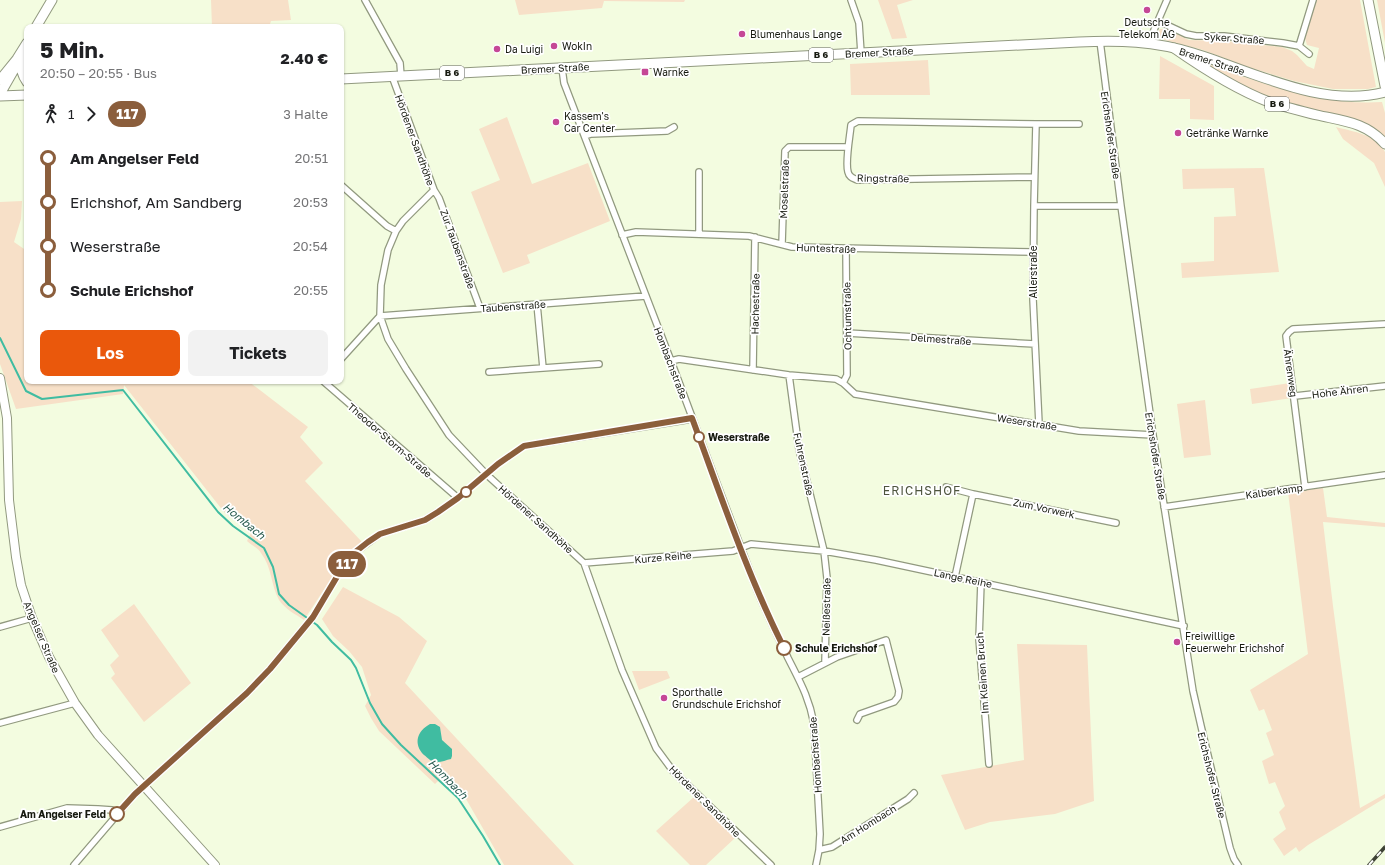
<!DOCTYPE html>
<html lang="de">
<head>
<meta charset="utf-8">
<style>
  :root { --surface:#fff; --page:#f2f2f2; --text:#202124; --muted:#757577; --accent:#ea580c }
  body { margin:0; font-family:"Golos Text",sans-serif; background:var(--page); color:var(--text); height:100vh; display:flex; flex-direction:column; font-size:15px; white-space:nowrap }
  * { box-sizing:border-box; margin:0 }
  p { font-size:13px; color:var(--muted) }
  .icon { flex:none; width:22px; height:22px; fill:none; stroke:currentColor; stroke-width:2; stroke-linecap:round; stroke-linejoin:round }
  .map { position:relative; flex:1; overflow:hidden }
  .panel { position:absolute; left:24px; top:24px; width:320px; height:360px; display:flex; flex-direction:column; background:var(--surface); border-radius:8px; box-shadow:0 1px 3px #0004 }
  .panel>* { flex:none }
  .badge { padding:0 8px; border-radius:13px; font-size:14px; line-height:26px }
  .map>.badge { position:absolute; translate:-50% -50%; box-shadow:0 0 0 2px #fff }
  .legs { display:flex; align-items:center; gap:6px; height:44px; padding:0 16px; font-size:13px }
  .legs p { margin-inline-start:auto }
  .summary { display:flex; align-items:center; justify-content:space-between; height:68px; padding:0 16px }
  h1 { font-size:22px; font-weight:700; line-height:30px }
  .primary-button { display:flex; gap:8px; margin-top:auto; padding:8px 16px }
  .primary-button a { flex:1; height:46px; border-radius:8px; background:var(--accent); color:#fff; font-size:16px; font-weight:700; line-height:46px; text-align:center }
  .primary-button a+a { background:var(--page); color:var(--text) }
  ul { padding:0 16px; list-style:none }
  li { display:flex; align-items:center; gap:14px; height:44px; font-size:15px }
  li i { display:grid; place-items:center; width:6px; height:100%; margin:0 5px; background:currentColor }
  li i::after { content:''; width:10px; height:10px; margin:-5px; border:3px solid; border-radius:50%; background:var(--surface) }
  li p { margin-inline-start:auto }
  li:first-child i { background:linear-gradient(#0000 50%,currentColor 0) }
  li:last-child i { background:linear-gradient(currentColor 50%,#0000 0) }
  .map>svg:first-child { display:block }
  .green { fill:#f7e0c8 }
  .water { fill:#40bca1 }
  .lines { fill:none; stroke-linecap:round; stroke-linejoin:round }
  .stream { stroke:#40bca1; stroke-width:2 }
  .minor-casing { stroke:#91997f; stroke-width:8 }
  .secondary-casing { stroke:#91997f; stroke-width:10 }
  .primary-casing { stroke:#91997f; stroke-width:11 }
  .trunk-casing { stroke:#91997f; stroke-width:11 }
  .minor { stroke:#fff; stroke-width:5.5 }
  .secondary { stroke:#fff; stroke-width:8 }
  .primary { stroke:#fff; stroke-width:9 }
  .trunk { stroke:#fff; stroke-width:9 }
  .rail-casing { stroke:#3d4134; stroke-width:3.5 }
  .rail { stroke:#fff; stroke-width:2; stroke-dasharray:6; stroke-linecap:butt }
  .line-1-casing { stroke:#fff; stroke-width:9 }
  .line-1 { stroke:#8b5e3c; stroke-width:6 }
  .poi-dot { fill:#c54796; stroke:#fff; stroke-width:1.5 }
  .stop-1-dot { fill:#fff; stroke:#8b5e3c; stroke-width:2 }
  .labels { text-anchor:middle; stroke-width:3.5; stroke-linejoin:round; paint-order:stroke }
  .shield { fill:#fff; stroke:#5d5f58; stroke-width:1 }
  .shield-label { font-size:9px; font-weight:bold; fill:#171a10 }
  .poi-label { font-size:10px; fill:#171a10; stroke:#fff; text-anchor:start }
  .street-label { font-size:10px; fill:#171a10; stroke:#fff }
  .stop-label { font-size:10px; font-weight:bold; fill:#171a10; stroke:#fff; text-anchor:start }
  .water-label { font-size:11px; font-style:italic; fill:#275a4e; stroke:#fff }
  .quarter-label { font-size:12px; letter-spacing:1px; fill:#4e553e; stroke:#fff }
</style>
</head>
<body>
<div class="map">
<svg width="1385" height="865" viewBox="0 0 1385 865">
  <rect width="100%" height="100%" fill="#f3fce0"/>
  <path class="green" d="M 211,0 L 288,0 L 291,20 L 271,21 L 269,27 L 212,27 Z
    M 515,0 L 685,0 L 684,2 L 604,1 L 602,8 L 519,15 Z
    M 878,0 L 913,0 L 897,5 L 907,38 L 892,39 Z
    M 1316,0 L 1360,0 L 1376,87 L 1368,89 L 1333,89 L 1294,81 L 1245,66 L 1203,50 L 1165,40 L 1157,34 L 1160,29 L 1166,29 L 1189,40 L 1226,41 L 1282,47 L 1292,51 L 1297,55 L 1307,66 L 1314,69 L 1319,48 L 1307,45 L 1305,38 Z
    M 1377,0 L 1385,0 L 1385,43 Z
    M 1160,56 L 1214,86 L 1214,120 L 1190,119 L 1190,99 L 1159,99 Z
    M 928,60 L 930,95 L 851,95 L 850,64 Z
    M 1198,60 C 1258,82 1317,106 1382,102 L 1385,113 L 1385,140 L 1367,125 L 1350,118 L 1278,101 L 1240,85 Z
    M 507,117 L 532,184 L 588,163 L 610,221 L 527,255 L 530,263 L 503,273 L 471,192 L 500,180 L 479,129 Z
    M 1336,127 C 1354,132 1376,134 1385,152 L 1385,187 L 1374,163 L 1343,139 Z
    M 1264,168 L 1279,272 L 1182,278 L 1181,263 L 1214,261 L 1214,217 L 1236,216 L 1234,188 L 1183,189 L 1182,169 Z
    M 22,201 L 21,219 L 14,242 L 27,251 L 27,381 L 248,381 L 308,427 L 300,437 L 323,463 L 305,481 L 362,542 L 346,556 L 304,620 C 295,614 285,609 279,600 C 271,586 272,567 261,553 C 258,548 251,545 247,541 L 251,533 L 224,512 L 124,385 L 123,394 L 16,409 L 0,364 L 0,202 Z
    M 1290,383 L 1292,398 L 1252,404 L 1250,389 Z
    M 1205,400 L 1211,455 L 1184,458 L 1177,404 Z
    M 1323,488 L 1327,517 L 1385,523 L 1385,527 L 1323,522 L 1333,606 L 1360,808 L 1385,794 L 1385,798 L 1308,845 L 1299,852 L 1296,847 L 1284,856 L 1273,839 L 1286,829 L 1279,812 L 1285,806 L 1275,782 L 1269,784 L 1262,761 L 1274,755 L 1266,733 L 1272,730 L 1264,709 L 1259,711 L 1250,690 L 1308,654 L 1288,492 Z
    M 343,587 L 399,617 L 427,641 L 405,683 L 574,865 L 504,865 L 466,799 L 441,778 L 435,784 L 379,731 L 371,718 L 365,706 L 371,695 L 362,667 L 349,651 L 333,636 L 322,619 Z
    M 134,604 L 191,683 L 144,722 L 111,678 L 115,674 L 110,665 L 119,656 L 101,630 Z
    M 1017,644 L 1087,645 L 1094,801 L 1055,814 L 990,822 L 965,830 L 941,775 L 1024,760 Z
    M 632,671 L 667,671 L 670,678 L 639,690 Z
    M 694,797 L 735,838 L 706,865 L 690,865 L 656,831 Z"/>
  <path class="water" d="M 430,724 L 435,724 L 440,727 L 442,740 L 452,749 L 452,756 L 451,759 C 446,760 440,763 435,762 C 430,761 428,758 424,755 C 413,744 417,731 430,724 Z"/>
  <g class="lines">
    <path class="stream" d="M 0,338 L 26,391 L 42,399 L 123,390 L 218,512 L 233,526 L 264,548 L 273,567 L 279,594 L 289,605 L 317,625 L 332,642 L 351,660 L 356,668 L 370,703 L 382,724 L 401,745 L 458,798 L 483,836 L 500,865"/>
    <defs>
      <path id="minor" d="M 365,0 L 400,63 L 401,76
        M 851,0 L 859,23 L 861,53
        M 1158,21 L 1186,34 L 1196,36 L 1224,36 L 1283,43 L 1299,46 L 1309,54
        M 1100,41 L 1121,206 L 1153,435 L 1193,691 L 1201,726 L 1230,848 L 1234,859 L 1238,865
        M 1151,43 L 1154,30 L 1167,0
        M 1299,46 L 1313,0
        M 562,68 L 564,83 L 671,361 L 755,585 C 765,610 777,634 788,658 C 800,682 809,697 814,724 L 820,834 L 819,850 L 816,865
        M 392,76 L 434,190 L 403,221 L 396,231 L 388,250 L 381,285 L 380,316 L 388,339 L 406,369 L 449,435 L 486,474 L 584,563 L 622,670 L 656,748 L 673,771 L 771,865
        M 585,136 L 591,134 L 667,131 L 674,127
        M 1034,177 L 857,180 C 853,178 849,177 848,172 C 845,162 850,136 851,125 L 858,121 L 1036,124
        M 341,185 L 387,226 L 396,231
        M 434,190 L 439,198 L 480,308
        M 1034,206 L 1036,124 L 1079,124
        M 699,234 L 699,172
        M 622,235 L 636,232 L 749,236 L 792,247 L 1033,252
        M 782,244 L 785,151 L 789,147 L 848,147
        M 847,333 L 1035,344
        M 341,359 L 380,316 L 646,296
        M 671,361 L 679,359 L 789,375 L 836,379 L 843,383 L 855,394 L 1079,431 L 1153,435
        M 543,368 L 599,364
        M 753,370 L 755,237
        M 489,372 L 543,368 L 537,304
        M 789,375 L 799,449 L 824,551 L 827,578 L 825,662
        M 323,381 L 458,498
        M 843,383 L 847,375 L 846,249
        M 1295,396 L 1385,386
        M 1039,424 L 1033,299 L 1034,206 L 1121,206
        M 946,487 L 973,494 L 955,577
        M 1305,487 L 1286,336 L 1289,332 L 1293,329 L 1385,324
        M 973,494 L 1116,523
        M 1164,507 L 1385,475
        M 584,563 L 733,551 L 751,544 L 824,551 L 876,560 L 1184,626
        M 981,582 L 979,639 L 989,764
        M 0,627 L 32,618
        M 798,677 L 837,657 L 886,640 L 899,691 L 898,697 L 894,702 L 860,714 L 857,720
        M 0,723 L 75,703
        M 0,827 L 67,808 L 98,809 L 112,810 L 117,814
        M 819,850 L 832,847 L 908,799 L 914,793
        M 74,865 L 135,794 L 247,693 L 270,669 L 313,617 L 338,575 L 354,553 L 369,542 L 380,534 L 425,520 L 438,512 L 458,498 L 498,464 L 524,446 L 692,419"/>
      <path id="secondary" d="M 0,378 L 7,418 L 9,500 L 16,557 L 21,585 L 32,618 L 49,657 L 75,703 L 98,735 L 215,865"/>
      <path id="primary" d="M 36,27 L 52,0
        M 20,58 C 20,67 22,75 27,82
        M 341,79 L 1079,42 C 1119,40 1154,41 1193,53 C 1252,71 1322,109 1385,92
        M 0,80 L 17,59 L 27,43
        M 0,94 L 16,66
        M 0,96 L 27,95"/>
      <path id="trunk" d="M 1368,0 L 1385,86
        M 1174,48 C 1204,69 1235,89 1269,102 C 1284,107 1301,111 1317,115 C 1343,121 1366,122 1385,144"/>
    </defs>
    <use href="#minor" class="minor-casing"/>
    <use href="#secondary" class="secondary-casing"/>
    <use href="#primary" class="primary-casing"/>
    <use href="#trunk" class="trunk-casing"/>
    <use href="#minor" class="minor"/>
    <use href="#secondary" class="secondary"/>
    <use href="#primary" class="primary"/>
    <use href="#trunk" class="trunk"/>
    <defs>
      <path id="rail" d="M 1369,865 L 1385,847"/>
    </defs>
    <use href="#rail" class="rail-casing"/>
    <use href="#rail" class="rail"/>
  </g>
  <g class="lines">
    <defs>
      <path id="line-1" d="M 117,814 L 135,794 L 247,693 L 270,669 L 313,617 L 338,575 L 354,553 L 368,542 L 380,534 L 425,520 L 438,512 L 458,498 L 498,464 L 524,446 L 692,418 C 721,496 747,574 784,648"/>
    </defs>
    <use href="#line-1" class="line-1-casing"/>
    <use href="#line-1" class="line-1"/>
  </g>
  <g class="poi-dot">
    <circle cx="1147" cy="10" r="4"/>
    <circle cx="742" cy="34" r="4"/>
    <circle cx="554" cy="46" r="4"/>
    <circle cx="497" cy="49" r="4"/>
    <rect x="641" y="68" width="8" height="8" rx="2"/>
    <circle cx="556" cy="122" r="4"/>
    <circle cx="1178" cy="133" r="4"/>
    <circle cx="1177" cy="642" r="4"/>
    <circle cx="664" cy="698" r="4"/>
  </g>
  <g class="stop-1-dot">
    <circle cx="699" cy="437" r="5"/>
    <circle cx="466" cy="492" r="5"/>
    <circle cx="784" cy="648" r="7"/>
    <circle cx="117" cy="814" r="7"/>
  </g>
  <g class="labels">
    <g class="shield">
      <rect x="809" y="48" width="24" height="14" rx="3"/>
      <rect x="440" y="66" width="24" height="14" rx="3"/>
      <rect x="1265" y="97" width="24" height="14" rx="3"/>
    </g>
    <g class="shield-label">
      <text x="821" y="58">B 6</text>
      <text x="452" y="76">B 6</text>
      <text x="1277" y="107">B 6</text>
    </g>
    <g class="poi-label">
      <text x="1147" y="26" text-anchor="middle">Deutsche<tspan x="1147" dy="12">Telekom AG</tspan></text>
      <text x="750" y="38">Blumenhaus Lange</text>
      <text x="562" y="50">WokIn</text>
      <text x="505" y="53">Da Luigi</text>
      <text x="653" y="76">Warnke</text>
      <text x="564" y="120">Kassem's<tspan x="564" dy="12">Car Center</tspan></text>
      <text x="1186" y="137">Getränke Warnke</text>
      <text x="1185" y="640">Freiwillige<tspan x="1185" dy="12">Feuerwehr Erichshof</tspan></text>
      <text x="672" y="696">Sporthalle<tspan x="672" dy="12">Grundschule Erichshof</tspan></text>
    </g>
    <g class="street-label">
      <text transform="translate(1234 38) rotate(4)" y="4">Syker Straße</text>
      <text transform="translate(879 52) rotate(-3)" y="4">Bremer Straße</text>
      <text transform="translate(1212 61) rotate(18)" y="4">Bremer Straße</text>
      <text transform="translate(555 68) rotate(-3)" y="4">Bremer Straße</text>
      <text transform="translate(1111 135) rotate(82)" y="4">Erichshofer Straße</text>
      <text transform="translate(415 140) rotate(70)" y="4">Hördener Sandhöhe</text>
      <text transform="translate(883 178) rotate(1)" y="4">Ringstraße</text>
      <text transform="translate(784 189) rotate(-88)" y="4">Moselstraße</text>
      <text transform="translate(826 248) rotate(2)" y="4">Huntestraße</text>
      <text transform="translate(458 249) rotate(70)" y="4">Zur Taubenstraße</text>
      <text transform="translate(1033 272) rotate(-90)" y="4">Allerstraße</text>
      <text transform="translate(755 304) rotate(-89)" y="4">Hachestraße</text>
      <text transform="translate(513 306) rotate(-4)" y="4">Taubenstraße</text>
      <text transform="translate(847 316) rotate(-91)" y="4">Ochtumstraße</text>
      <text transform="translate(941 339) rotate(4)" y="4">Delmestraße</text>
      <text transform="translate(671 363) rotate(69)" y="4">Hombachstraße</text>
      <text transform="translate(1291 373) rotate(82)" y="4">Ährenweg</text>
      <text transform="translate(1340 391) rotate(-7)" y="4">Hohe Ähren</text>
      <text transform="translate(1027 422) rotate(9)" y="4">Weserstraße</text>
      <text transform="translate(390 440) rotate(41)" y="4">Theodor-Storm-Straße</text>
      <text transform="translate(1156 456) rotate(81)" y="4">Erichshofer Straße</text>
      <text transform="translate(804 464) rotate(78)" y="4">Fuhrenstraße</text>
      <text transform="translate(1274 491) rotate(-8)" y="4">Kalberkamp</text>
      <text transform="translate(1044 508) rotate(12)" y="4">Zum Vorwerk</text>
      <text transform="translate(536 519) rotate(42)" y="4">Hördener Sandhöhe</text>
      <text transform="translate(663 557) rotate(-5)" y="4">Kurze Reihe</text>
      <text transform="translate(963 578) rotate(12)" y="4">Lange Reihe</text>
      <text transform="translate(826 607) rotate(-89)" y="4">Neißestraße</text>
      <text transform="translate(42 637) rotate(67)" y="4">Angelser Straße</text>
      <text transform="translate(982 673) rotate(-94)" y="4">Im Kleinen Bruch</text>
      <text transform="translate(815 755) rotate(-94)" y="4">Hombachstraße</text>
      <text transform="translate(1212 775) rotate(76)" y="4">Erichshofer Straße</text>
      <text transform="translate(705 801) rotate(45)" y="4">Hördener Sandhöhe</text>
      <text transform="translate(868 824) rotate(-32)" y="4">Am Hombach</text>
    </g>
    <g class="stop-label">
      <text x="708" y="441">Weserstraße</text>
      <text x="795" y="652">Schule Erichshof</text>
      <text x="106" y="818" text-anchor="end">Am Angelser Feld</text>
    </g>
    <g class="water-label">
      <text transform="translate(244 521) rotate(39)" y="4">Hombach</text>
      <text transform="translate(448 779) rotate(46)" y="4">Hombach</text>
    </g>
    <g class="quarter-label">
      <text x="922" y="495">ERICHSHOF</text>
    </g>
  </g>
</svg>
<b class="badge" style="left:347px;top:564px;background:#8b5e3c;color:#fff">117</b>
<section class="panel">
<div class="summary"><div><h1>5 Min.</h1><p>20:50 – 20:55 · Bus</p></div><b>2.40 €</b></div>
<div class="legs"><svg class="icon" aria-label="walk" viewBox="0 0 24 24"><circle cx="13" cy="4" r="2"/><path d="M13 8l-2 6 4 7M11 14l-3 7M7 12l3-4h3l4 4"/></svg>1<svg class="icon" aria-label="forward" viewBox="0 0 24 24"><path d="M9 5l7 7-7 7"/></svg><b class="badge" style="background:#8b5e3c;color:#fff">117</b><p>3 Halte</p></div>
<ul>
<li><i style="color:#8b5e3c"></i><b>Am Angelser Feld</b><p>20:51</p></li>
<li><i style="color:#8b5e3c"></i><span>Erichshof, Am Sandberg</span><p>20:53</p></li>
<li><i style="color:#8b5e3c"></i><span>Weserstraße</span><p>20:54</p></li>
<li><i style="color:#8b5e3c"></i><b>Schule Erichshof</b><p>20:55</p></li>
</ul>
<div class="primary-button"><a>Los</a><a>Tickets</a></div>
</section>
</div>
</body>
</html>
